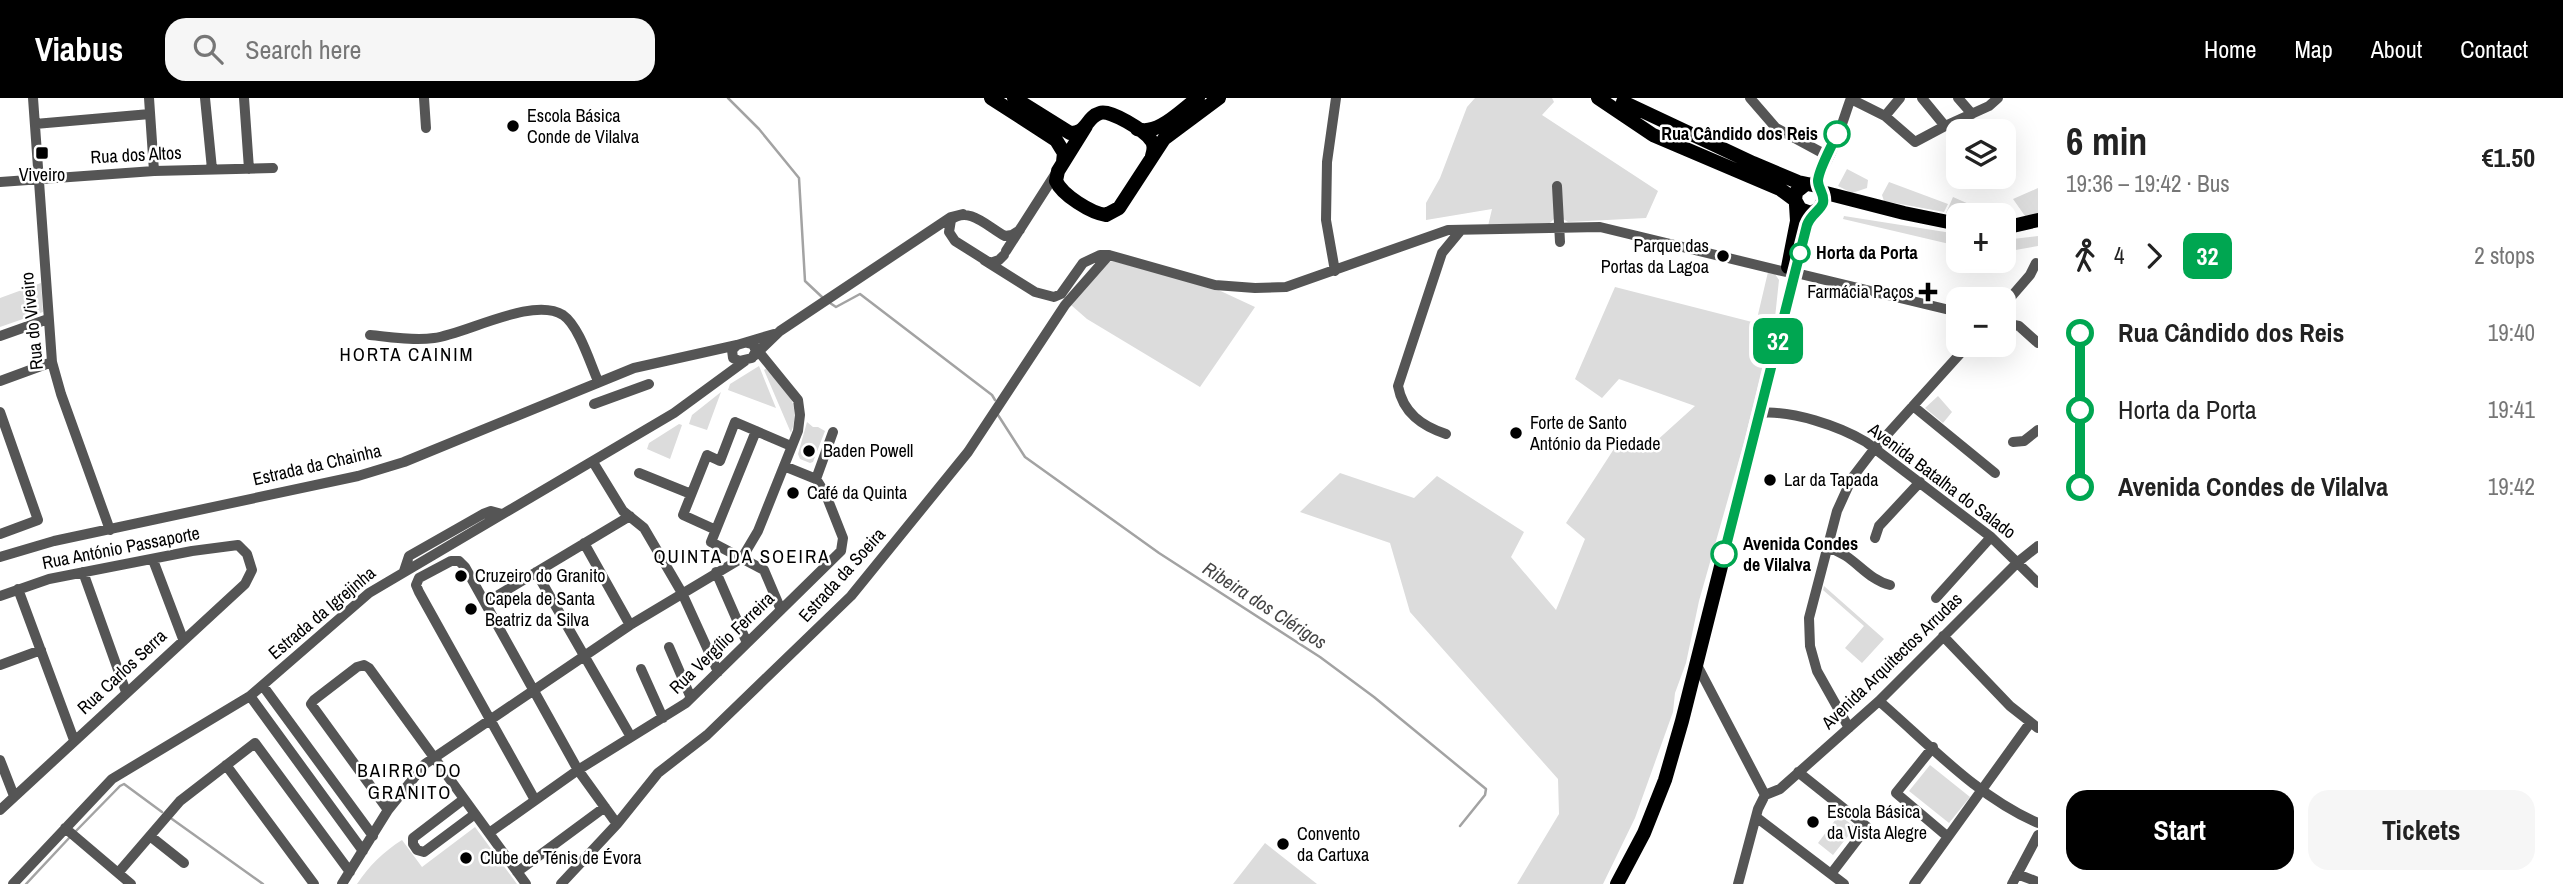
<!DOCTYPE html>
<html lang="en">
<head>
<meta charset="utf-8">
<style>
  :root { --surface:#fff; --page:#f6f6f6; --text:#222; --muted:#767676; --accent:#000 }
  body { margin:0; font-family:"Archivo Narrow",sans-serif; background:var(--page); color:var(--text); height:100vh; display:flex; flex-direction:column; font-size:26px; white-space:nowrap }
  * { box-sizing:border-box; margin:0 }
  p { font-size:23px; color:var(--muted) }
  .icon { flex:none; width:38px; height:38px; fill:none; stroke:currentColor; stroke-width:2; stroke-linecap:round; stroke-linejoin:round }
  .map { position:relative; flex:1; overflow:hidden }
  .drawer { display:flex; flex-direction:column; background:var(--surface); width:525px }
  .drawer>* { flex:none }
  .badge { padding:0 14px; border-radius:10px; font-size:24px; line-height:46px }
  .controls { position:absolute; left:1946px; top:21px; display:grid; gap:14px }
  .controls a { display:grid; place-items:center; width:70px; height:70px; border-radius:14px; background:var(--surface); box-shadow:0 7px 28px #0002; font-size:35px }
  .map>.badge { position:absolute; translate:-50% -50%; box-shadow:0 0 0 4px #fff }
  .legs { display:flex; align-items:center; gap:10px; height:77px; padding:0 28px; font-size:23px }
  .legs p { margin-inline-start:auto }
  .summary { display:flex; align-items:center; justify-content:space-between; height:119px; padding:0 28px }
  h1 { font-size:38px; font-weight:700; line-height:52px }
  .cta { display:flex; gap:14px; margin-top:auto; padding:14px 28px }
  .cta a { flex:1; height:80px; border-radius:21px; background:var(--accent); color:#fff; font-size:28px; font-weight:700; line-height:80px; text-align:center }
  .cta a+a { background:var(--page); color:var(--text) }
  ul { padding:0 28px; list-style:none }
  li { display:flex; align-items:center; gap:24px; height:77px; font-size:26px }
  li i { display:grid; place-items:center; width:10px; height:100%; margin:0 9px; background:currentColor }
  li i::after { content:''; width:18px; height:18px; margin:-9px; border:5px solid; border-radius:50%; background:var(--surface) }
  li p { margin-inline-start:auto }
  li:first-child i { background:linear-gradient(#0000 50%,currentColor 0) }
  li:last-child i { background:linear-gradient(currentColor 50%,#0000 0) }
  header { display:flex; align-items:center; gap:42px; box-sizing:border-box; height:98px; padding:0 35px; background:var(--accent); color:#fff }
  header strong { font-size:33px }
  nav { display:flex; gap:38px; margin-inline-start:auto; font-size:24px }
  .search { width:490px; height:63px; background:var(--page); display:flex; align-items:center; gap:18px; box-sizing:border-box; padding:0 24px; border-radius:21px; color:var(--muted); font-size:26px }
  main { display:flex; flex:1; min-height:0 }
  .map>svg:first-child { display:block }
  .green { fill:#dcdcdc }
  .lines { fill:none; stroke-linecap:round; stroke-linejoin:round }
  .stream { stroke:#a3a3a3; stroke-width:2.5 }
  .minor { stroke:#555; stroke-width:10 }
  .major { stroke:#000; stroke-width:14 }
  .line-1-casing { stroke:#fff; stroke-width:16 }
  .line-1 { stroke:#00a651; stroke-width:10 }
  .poi-dot { fill:#000; stroke:#fff; stroke-width:2.5 }
  .stop-1-dot { fill:#fff; stroke:#00a651; stroke-width:3.5 }
  .labels { text-anchor:middle; stroke-width:5; stroke-linejoin:round; paint-order:stroke }
  .poi-label { font-size:18px; fill:#000; stroke:#fff; text-anchor:start }
  .stop-label { font-size:18px; font-weight:bold; fill:#000; stroke:#fff; text-anchor:start }
  .street-label { font-size:18px; fill:#000; stroke:#fff }
  .neighbourhood-label { font-size:19px; letter-spacing:2px; fill:#000; stroke:#fff }
  .water-label { font-size:19px; font-style:italic; fill:#444; stroke:#fff }
</style>
</head>
<body>
<header>
<strong>Viabus</strong>
<div class="search"><svg class="icon" aria-label="search" viewBox="0 0 24 24"><circle cx="10" cy="10" r="6"/><path d="M15 15l6 6"/></svg>Search here</div>
<nav><a>Home</a><a>Map</a><a>About</a><a>Contact</a></nav>
</header>
<main>
<div class="map">
<svg width="2038" height="786" viewBox="0 0 2038 786">
  <rect width="100%" height="100%" fill="#fff"/>
  <path class="green" d="M 1475,0 L 1552,0 L 1554,4 L 1542,17 L 1658,93 L 1646,120 L 1568,124 L 1563,121 L 1554,121 L 1550,125 L 1488,128 L 1492,111 L 1426,122 L 1426,105 L 1440,80 L 1467,9 Z
    M 1847,71 L 1868,82 L 1867,90 L 1852,95 L 1838,88 Z
    M 1889,84 L 1948,106 L 1944,114 L 1884,103 L 1882,97 Z
    M 2038,90 L 2038,115 L 2025,118 L 2013,101 Z
    M 1953,99 L 1987,114 L 1987,117 L 1958,117 L 1946,115 Z
    M 1844,118 L 1958,136 L 1958,148 L 1843,121 Z
    M 2038,138 L 2038,148 L 2004,154 L 2004,142 Z
    M 1113,163 L 1212,189 L 1255,209 L 1200,289 L 1087,221 L 1071,207 L 1108,164 Z
    M 1768,174 L 1775,176 L 1779,182 L 1774,229 L 1772,229 L 1745,341 L 1699,503 L 1686,565 L 1675,595 L 1673,614 L 1635,720 L 1603,786 L 1517,786 L 1559,716 L 1558,681 L 1410,514 L 1390,445 L 1300,414 L 1340,375 L 1414,400 L 1437,378 L 1524,434 L 1511,459 L 1556,512 L 1585,441 L 1566,425 L 1621,340 L 1643,355 L 1695,308 L 1619,281 L 1602,300 L 1575,281 L 1615,189 L 1756,225 Z
    M 41,185 L 43,214 L 0,229 L 0,200 Z
    M 759,268 L 776,310 L 728,292 L 730,286 Z
    M 768,269 C 786,293 802,304 791,335 L 764,272 Z
    M 721,294 L 707,332 L 689,326 L 692,317 Z
    M 1938,298 L 1952,314 L 1943,325 L 1925,310 Z
    M 807,324 L 813,329 L 818,329 L 825,333 L 813,364 L 810,365 L 800,361 L 798,356 Z
    M 679,326 L 682,327 L 670,361 L 647,351 L 649,345 Z
    M 1824,488 L 1884,541 L 1862,565 L 1845,550 L 1864,528 L 1823,492 Z
    M 1930,667 L 1970,699 L 1949,725 L 1909,693 Z
    M 1839,717 L 1855,729 L 1833,757 L 1818,745 Z
    M 475,729 L 517,786 L 357,786 C 369,768 383,754 402,742 L 422,769 Z
    M 1265,745 L 1317,786 L 1233,786 Z"/>
  <g class="lines">
    <path class="stream" d="M 728,0 L 759,31 L 799,80 L 805,183 L 822,199
      M 830,205 L 836,209 L 860,196 L 992,297 L 995,302
      M 998,317 L 1025,359 L 1159,455 L 1320,559 L 1374,599 L 1486,691 L 1485,697 L 1460,728
      M 172,721 L 263,786
      M 75,734 L 120,688 L 124,686 L 162,714
      M 26,786 L 70,739"/>
    <path class="minor" d="M 33,0 L 52,264 L 61,296 L 110,432
      M 149,0 L 154,73
      M 205,0 L 212,71
      M 244,0 L 249,71
      M 424,0 L 426,30
      M 1750,0 L 1776,30 L 1828,58
      M 1922,0 L 1945,28
      M 1958,0 L 1972,16
      M 1851,1 L 1885,18 L 1915,44 L 1945,28 L 1989,8 L 1998,0
      M 1885,18 L 1900,0
      M 35,26 L 150,16
      M 0,84 L 154,73 L 273,70
      M 1810,86 C 1830,71 1842,24 1851,0
      M 1557,88 L 1560,144
      M 1006,153 L 1056,75
      M 1004,157 L 999,162 L 990,165 L 955,143 L 949,134 L 951,122 C 968,107 988,129 1005,138 L 1012,137 L 1020,132
      M 984,162 L 1035,194 L 1054,199 L 1061,196 L 1083,165 L 1100,157 L 1109,157 L 1215,187 L 1255,190 L 1286,189 L 1448,132 L 1600,129 L 1786,174
      M 1335,173 L 1326,122 L 1327,64 L 1336,0
      M 1796,175 L 1958,214
      M 2004,207 L 2030,177 L 2036,165
      M 2004,225 L 2019,228 L 2038,245
      M 370,237 C 391,239 413,243 434,240 C 466,236 533,198 563,217 C 579,228 590,265 598,283
      M 0,238 L 48,221
      M 748,245 L 753,246 L 756,253 L 752,260 L 739,263 L 733,260 L 732,252 L 737,247 L 774,236
      M 754,258 L 780,233 L 951,119 L 963,116
      M 0,283 L 52,264
      M 594,306 L 649,286
      M 1913,308 L 1995,375
      M 0,314 L 38,422 L 0,436
      M 1760,315 C 1792,312 1839,328 1866,344 L 1991,439 L 2038,485
      M 756,333 L 711,444 L 764,472 L 781,512
      M 1446,336 C 1422,328 1403,315 1398,288 L 1442,155 L 1461,132
      M 2013,344 L 2024,343 L 2038,332
      M 593,364 L 623,413 L 644,430 L 682,495 L 718,574
      M 639,375 L 691,396
      M 816,381 L 833,334
      M 716,432 L 683,417 L 707,357 L 720,363 L 735,324 L 791,348
      M 1875,440 L 1879,428 L 1920,384
      M 584,445 L 630,527
      M 1828,450 C 1854,456 1865,481 1890,487
      M 0,459 L 54,443 L 358,378 L 404,364 L 634,270 L 737,247
      M 153,462 L 183,541
      M 404,473 L 409,458 L 483,416 L 491,413 L 502,416
      M 83,474 L 126,594
      M 536,474 L 631,639
      M 716,474 L 747,545
      M 18,491 L 74,642
      M 0,498 L 49,481 L 192,453 L 238,447 L 247,456 L 252,472 L 245,486 L 0,712
      M 1936,500 L 1991,439
      M 485,505 L 630,418
      M 1943,538 L 2010,608 L 2038,630
      M 669,549 L 691,600
      M 0,567 L 41,552
      M 1697,567 L 1765,697
      M 641,571 L 663,620
      M 263,588 L 373,738
      M 250,598 L 363,753
      M 1879,603 C 1929,646 1977,699 2038,725
      M 1849,630 L 1817,573 L 1810,548 L 1809,520 L 1837,413 L 1852,380 L 1875,350 L 1968,247
      M 1933,649 L 1896,695 L 1948,739
      M 0,662 L 14,698
      M 226,667 L 314,786
      M 1798,674 L 1867,729 L 1831,776
      M 1765,697 L 1780,691 L 1879,603 L 2018,464 L 2038,448
      M 464,701 L 413,740 L 413,746 L 417,752 L 424,754 L 475,716
      M 535,702 L 419,494 L 416,487 L 419,480 L 451,463 L 459,463 L 465,469 L 578,672 L 617,726
      M 388,712 L 311,606 L 314,602 L 357,569 L 364,567 L 369,570 L 526,786
      M 1756,719 L 1844,786
      M 65,730 L 131,786
      M 489,735 L 578,672 L 686,605 L 841,453 L 843,440 L 826,397 L 816,381 L 784,368
      M 150,738 L 184,765
      M 517,774 L 605,709
      M 118,775 L 180,703 L 255,645 L 350,774
      M 2017,776 L 2038,784
      M 13,786 L 112,681 L 250,598 L 369,495 L 674,315 L 745,263
      M 342,786 L 388,712 L 425,666 L 630,527 L 742,460 L 758,433 L 798,333 L 800,317 L 798,302 L 755,249
      M 561,786 L 617,726 L 658,675 L 707,637 L 851,498 L 968,354 L 1065,207 L 1109,157
      M 1738,786 L 1758,711 L 1765,697
      M 1914,786 L 2030,625
      M 2012,786 L 2038,737"/>
    <path class="major" d="M 991,0 L 1056,42 L 1064,55 L 1063,64
      M 1014,0 L 1070,35 C 1087,36 1086,19 1100,15 C 1110,11 1145,33 1151,42 C 1155,47 1154,52 1152,58
      M 1598,0 L 1653,37 L 1780,91 L 1795,102
      M 1623,4 L 1753,65 L 1798,84 L 1817,88 L 1822,94 L 1823,102 L 1820,110 L 1811,115 L 1800,111 L 1795,102 L 1796,94 L 1806,86
      M 1086,28 L 1058,73 L 1056,83 C 1062,97 1091,115 1106,117 L 1119,110 L 1164,41 L 1219,0
      M 1137,31 C 1158,38 1181,12 1198,0
      M 1822,94 L 1904,115 L 1958,126
      M 2004,130 L 2038,122
      M 1788,169 L 1797,123 L 1796,107
      M 1617,786 L 1644,735 L 1665,682 L 1682,623 L 1807,127 L 1811,118 L 1815,113"/>
  </g>
  <g class="lines">
    <defs>
      <path id="line-1" d="M 1724,456 L 1807,127 C 1811,116 1820,113 1823,105 C 1825,96 1818,91 1818,83 C 1818,72 1832,48 1837,36"/>
    </defs>
    <use href="#line-1" class="line-1-casing"/>
    <use href="#line-1" class="line-1"/>
  </g>
  <g class="poi-dot">
    <circle cx="513" cy="28" r="7"/>
    <rect x="35" y="48" width="14" height="14" rx="3.5"/>
    <circle cx="1723" cy="158" r="7"/>
    <path d="M1924.5 183.5h7v7h7v7h-7v7h-7v-7h-7v-7h7z"/>
    <circle cx="1516" cy="335" r="7"/>
    <circle cx="809" cy="353" r="7"/>
    <circle cx="1770" cy="382" r="7"/>
    <circle cx="793" cy="395" r="7"/>
    <circle cx="461" cy="478" r="7"/>
    <circle cx="471" cy="511" r="7"/>
    <circle cx="1813" cy="724" r="7"/>
    <circle cx="1283" cy="746" r="7"/>
    <circle cx="466" cy="760" r="7"/>
  </g>
  <g class="stop-1-dot">
    <circle cx="1837" cy="36" r="12"/>
    <circle cx="1800" cy="155" r="9"/>
    <circle cx="1724" cy="456" r="12"/>
  </g>
  <g class="labels">
    <g class="poi-label">
      <text x="527" y="24">Escola Básica<tspan x="527" dy="21">Conde de Vilalva</tspan></text>
      <text x="42" y="83" text-anchor="middle">Viveiro</text>
      <text x="1709" y="154" text-anchor="end">Parque das<tspan x="1709" dy="21">Portas da Lagoa</tspan></text>
      <text x="1914" y="200" text-anchor="end">Farmácia Paços</text>
      <text x="1530" y="331">Forte de Santo<tspan x="1530" dy="21">António da Piedade</tspan></text>
      <text x="823" y="359">Baden Powell</text>
      <text x="1784" y="388">Lar da Tapada</text>
      <text x="807" y="401">Café da Quinta</text>
      <text x="475" y="484">Cruzeiro do Granito</text>
      <text x="485" y="507">Capela de Santa<tspan x="485" dy="21">Beatriz da Silva</tspan></text>
      <text x="1827" y="720">Escola Básica<tspan x="1827" dy="21">da Vista Alegre</tspan></text>
      <text x="1297" y="742">Convento<tspan x="1297" dy="21">da Cartuxa</tspan></text>
      <text x="480" y="766">Clube de Ténis de Évora</text>
    </g>
    <g class="stop-label">
      <text x="1818" y="42" text-anchor="end">Rua Cândido dos Reis</text>
      <text x="1816" y="161">Horta da Porta</text>
      <text x="1743" y="452">Avenida Condes<tspan x="1743" dy="21">de Vilalva</tspan></text>
    </g>
    <g class="street-label">
      <text transform="translate(136 57) rotate(-3)" y="6">Rua dos Altos</text>
      <text transform="translate(32 223) rotate(-96)" y="6">Rua do Viveiro</text>
      <text transform="translate(317 367) rotate(-13)" y="6">Estrada da Chainha</text>
      <text transform="translate(1942 383) rotate(37)" y="6">Avenida Batalha do Salado</text>
      <text transform="translate(121 450) rotate(-11)" y="6">Rua António Passaporte</text>
      <text transform="translate(842 477) rotate(-48)" y="6">Estrada da Soeira</text>
      <text transform="translate(322 515) rotate(-40)" y="6">Estrada da Igrejinha</text>
      <text transform="translate(722 545) rotate(-44)" y="6">Rua Vergílio Ferreira</text>
      <text transform="translate(1892 563) rotate(-44)" y="6">Avenida Arquitectos Arrudas</text>
      <text transform="translate(122 574) rotate(-43)" y="6">Rua Carlos Serra</text>
    </g>
    <g class="neighbourhood-label">
      <text x="407" y="263">HORTA CAINIM</text>
      <text x="742" y="465">QUINTA DA SOEIRA</text>
      <text x="410" y="679">BAIRRO DO<tspan x="410" dy="22">GRANITO</tspan></text>
    </g>
    <g class="water-label">
      <text transform="translate(1265 507) rotate(33)" y="7">Ribeira dos Clérigos</text>
    </g>
  </g>
</svg>
<div class="controls">
<a><svg class="icon" aria-label="layers" viewBox="0 0 24 24"><path d="M12 4l9 5-9 5-9-5zM3 14l9 5 9-5"/></svg></a>
<a>+</a>
<a>−</a>
</div>
<b class="badge" style="left:1778px;top:243px;background:#00a651;color:#fff">32</b>
</div>
<section class="drawer">
<div class="summary"><div><h1>6 min</h1><p>19:36 – 19:42 · Bus</p></div><b>€1.50</b></div>
<div class="legs"><svg class="icon" aria-label="walk" viewBox="0 0 24 24"><circle cx="13" cy="4" r="2"/><path d="M13 8l-2 6 4 7M11 14l-3 7M7 12l3-4h3l4 4"/></svg>4<svg class="icon" aria-label="forward" viewBox="0 0 24 24"><path d="M9 5l7 7-7 7"/></svg><b class="badge" style="background:#00a651;color:#fff">32</b><p>2 stops</p></div>
<ul>
<li><i style="color:#00a651"></i><b>Rua Cândido dos Reis</b><p>19:40</p></li>
<li><i style="color:#00a651"></i><span>Horta da Porta</span><p>19:41</p></li>
<li><i style="color:#00a651"></i><b>Avenida Condes de Vilalva</b><p>19:42</p></li>
</ul>
<div class="cta"><a>Start</a><a>Tickets</a></div>
</section>
</main>
</body>
</html>
